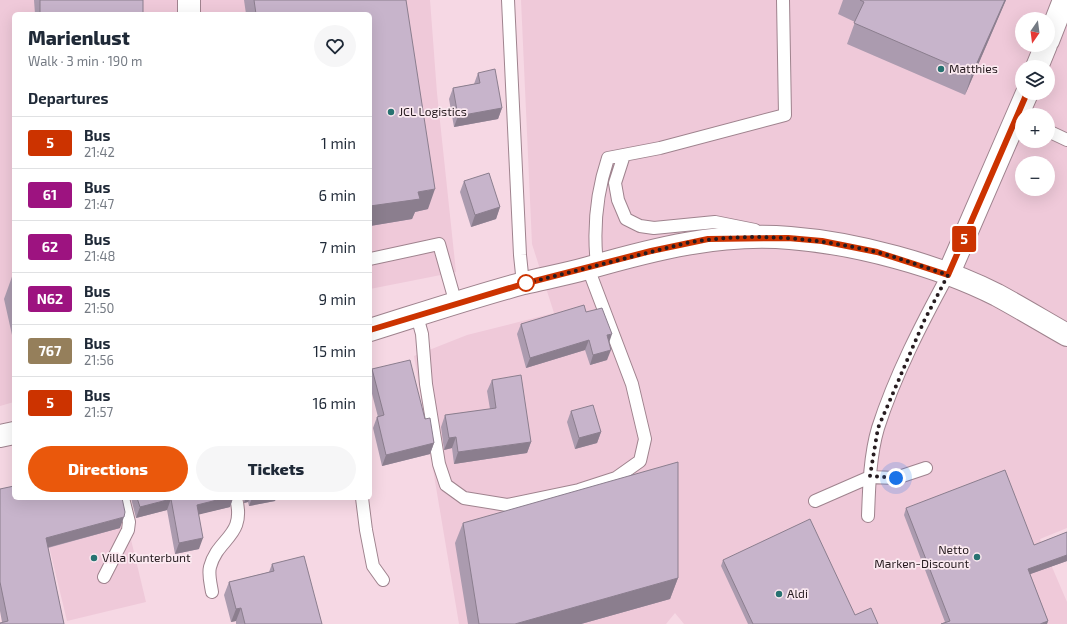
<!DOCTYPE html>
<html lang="en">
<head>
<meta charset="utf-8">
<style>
  :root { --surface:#fff; --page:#f6f6f7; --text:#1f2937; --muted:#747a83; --line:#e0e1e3; --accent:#ea580c }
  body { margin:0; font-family:"Exo 2",sans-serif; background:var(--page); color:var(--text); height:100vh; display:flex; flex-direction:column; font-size:15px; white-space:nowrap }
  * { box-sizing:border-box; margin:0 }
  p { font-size:13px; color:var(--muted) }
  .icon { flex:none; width:22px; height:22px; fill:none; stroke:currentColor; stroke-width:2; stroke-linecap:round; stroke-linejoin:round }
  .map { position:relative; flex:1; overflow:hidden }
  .drawer { position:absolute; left:12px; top:12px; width:360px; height:488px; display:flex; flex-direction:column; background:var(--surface); border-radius:6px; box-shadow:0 4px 16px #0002 }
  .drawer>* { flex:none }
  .badge { padding:0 8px; border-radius:3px; font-size:14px; line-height:26px }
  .needle { width:26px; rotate:194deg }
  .controls { position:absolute; left:1015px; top:12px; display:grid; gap:8px }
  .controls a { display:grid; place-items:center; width:40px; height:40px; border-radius:50%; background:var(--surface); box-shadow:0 4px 16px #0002; font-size:20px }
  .you { position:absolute; width:20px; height:20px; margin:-10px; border:3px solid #fff; border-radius:50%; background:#1a73e8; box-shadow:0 0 0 6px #1a73e833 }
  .map>.badge { position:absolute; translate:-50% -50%; box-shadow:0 0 0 2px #fff }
  h2 { padding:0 16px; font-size:15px; line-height:36px }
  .round { display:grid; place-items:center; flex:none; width:42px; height:42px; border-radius:21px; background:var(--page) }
  .summary { display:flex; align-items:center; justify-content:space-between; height:68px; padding:0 16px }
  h1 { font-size:19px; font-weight:800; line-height:30px }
  .cta { display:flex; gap:8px; margin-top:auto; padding:8px 16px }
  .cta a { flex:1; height:46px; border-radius:24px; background:var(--accent); color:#fff; font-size:16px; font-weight:800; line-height:46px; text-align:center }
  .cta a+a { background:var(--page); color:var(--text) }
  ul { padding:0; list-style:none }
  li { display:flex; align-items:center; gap:12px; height:52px; padding:0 16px; border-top:1px solid var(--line) }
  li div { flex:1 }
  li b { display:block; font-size:15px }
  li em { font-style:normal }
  li .badge { min-width:44px; font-weight:700; text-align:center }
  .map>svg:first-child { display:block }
  .built { fill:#efc9d9; fill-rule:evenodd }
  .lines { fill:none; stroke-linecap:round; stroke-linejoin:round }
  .lane-casing { stroke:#9f838e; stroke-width:14 }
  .street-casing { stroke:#9f838e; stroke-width:24 }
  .secondary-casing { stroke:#9f838e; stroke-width:24 }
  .lane { stroke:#fff; stroke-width:12 }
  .street { stroke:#fff; stroke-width:22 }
  .secondary { stroke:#fff; stroke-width:22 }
  .wall { fill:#ab9baf }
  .shaded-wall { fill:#8b7e8e }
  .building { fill:#c7b4cb; stroke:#8b7e8e }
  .line-casing { stroke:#fff; stroke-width:9 }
  .line { stroke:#c30; stroke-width:6 }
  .walk { stroke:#271c20; stroke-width:4; stroke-dasharray:0 7.2 }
  .poi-dot { fill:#277271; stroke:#fbe9f0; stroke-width:1.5 }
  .stop-dot { fill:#fff; stroke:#c30; stroke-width:2 }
  .labels { text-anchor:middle; stroke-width:3.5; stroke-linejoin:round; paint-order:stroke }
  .poi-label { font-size:12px; fill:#271c20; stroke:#fbe9f0; text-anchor:start }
</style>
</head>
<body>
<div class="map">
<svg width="1067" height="624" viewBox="0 0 1067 624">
  <rect width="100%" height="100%" fill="#f6d8e4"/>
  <path class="built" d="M 0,0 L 430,0 L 437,93 L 456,272 L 370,289 L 370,14 L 14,14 L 14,402 L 0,406 Z
    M 521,0 L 1067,0 L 1067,528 L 1040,539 L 1067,602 L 1067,624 L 684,624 L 675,613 L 666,624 L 459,624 L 414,356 L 467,335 L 554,313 L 532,244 ZM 1022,19 L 1048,19 L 1048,45 L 1022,45 ZM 1022,67 L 1048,67 L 1048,93 L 1022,93 ZM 1022,115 L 1048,115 L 1048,141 L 1022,141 ZM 1022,163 L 1048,163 L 1048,189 L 1022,189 Z
    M 121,498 L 146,602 L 67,621 L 41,513 Z"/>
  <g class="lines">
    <defs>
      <path id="lane" d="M 508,0 L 520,255 L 523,284
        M 1048,131 L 1067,140
        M 624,155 L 615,183 L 618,200 L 626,219 L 640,226 L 654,228 L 715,222 L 755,230
        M 370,259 L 439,244 L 456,304
        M 597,265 C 593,228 596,194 608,158 L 660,148 L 785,115 L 783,0
        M 417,316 L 422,334 L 426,384 L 439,464 L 446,485 L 464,498 L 507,505 L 579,490 L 616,478 L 640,461 L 645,439 L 632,384 L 588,268
        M 362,498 L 366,530 L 373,566 L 383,580
        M 815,501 L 870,477 L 896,478 L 926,468
        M 868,516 C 869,487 870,455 878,428 C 895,375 922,323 948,275
        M 104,577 L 128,530 L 129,522 L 123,498
        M 212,592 C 211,585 208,575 210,567 C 218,537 246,537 236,498"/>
      <path id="street" d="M 189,0 L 189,14
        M 1048,41 L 1064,0
        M 1037,67 L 1046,45
        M 948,275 L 1027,93"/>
      <path id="secondary" d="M 370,330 C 421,314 472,297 524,283 C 545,278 567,274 588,268 C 654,249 721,232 790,238 C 855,243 938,265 997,295 C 1021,308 1044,322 1067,335
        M 0,436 L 14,433"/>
    </defs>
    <use href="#lane" class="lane-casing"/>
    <use href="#street" class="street-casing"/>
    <use href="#secondary" class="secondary-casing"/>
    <use href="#lane" class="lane"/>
    <use href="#street" class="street"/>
    <use href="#secondary" class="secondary"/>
  </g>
  <path class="wall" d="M 34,0 L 143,0 L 143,14 L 35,14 Z
    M 244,0 L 406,0 L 428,209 L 415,212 L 412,219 L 370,226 L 370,14 L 246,14 Z
    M 843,0 L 1006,0 L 965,95 L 847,44 L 855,22 L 838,14 Z
    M 478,73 L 502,108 L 498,119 L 454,127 L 449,99 L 453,88 L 474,84 Z
    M 464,181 L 500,207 L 496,219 L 471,227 L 460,192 Z
    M 14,271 L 14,334 L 12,335 L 4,299 Z
    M 586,312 L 609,343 L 607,360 L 590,365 L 585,350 L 526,368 L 517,334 L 521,324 Z
    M 372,369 L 425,419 L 434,443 L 430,454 L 382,466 L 373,428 L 377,417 L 378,417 L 370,386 L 370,375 Z
    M 492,380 L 531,442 L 527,453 L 454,464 L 452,448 L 444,450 L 441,427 L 445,415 L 490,409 L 487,391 Z
    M 571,411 L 601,432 L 597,443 L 575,449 L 567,422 Z
    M 0,489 L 120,528 L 48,548 L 64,624 L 2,622 L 0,611 Z
    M 131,498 L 233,498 L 230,507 L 199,514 L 199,549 L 175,554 L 167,510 L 136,518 Z
    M 243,498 L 276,498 L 275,501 L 249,506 L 248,502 L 244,503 Z
    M 906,508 L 1034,545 L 1067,532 L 1067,561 L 1030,574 L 1048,621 L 1047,624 L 941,624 L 945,622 L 904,515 Z
    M 463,523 L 678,578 L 670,599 L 581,624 L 468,624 L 455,543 Z
    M 723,560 L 855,615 L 878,624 L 748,624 L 721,566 Z
    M 272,564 L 322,624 L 236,624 L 236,621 L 231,622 L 224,595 L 229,582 L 269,572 Z"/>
  <path class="shaded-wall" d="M 1005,0 L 1006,0 L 965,95 L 972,74 Z
    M 502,108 L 498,119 L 454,127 L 458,116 Z
    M 435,189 L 428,209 L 415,212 L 412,219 L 370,226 L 370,206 L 418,192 Z
    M 500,207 L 496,219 L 471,227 L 475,215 Z
    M 14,328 L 14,334 L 12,335 Z
    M 612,334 L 609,343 L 607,335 Z
    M 589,340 L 585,350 L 526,368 L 530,358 Z
    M 611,350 L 607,360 L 590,365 L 593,355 Z
    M 601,432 L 597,443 L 575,449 L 579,438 Z
    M 456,437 L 452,448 L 444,450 L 449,438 Z
    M 531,442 L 527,453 L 454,464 L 458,452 Z
    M 434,443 L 430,454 L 382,466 L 386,455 Z
    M 225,498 L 233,498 L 230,507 L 193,516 L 197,505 Z
    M 246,498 L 250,498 L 248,502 L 244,503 Z
    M 252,498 L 276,498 L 275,501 L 249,506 Z
    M 171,499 L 167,510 L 136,518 L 140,507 Z
    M 124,517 L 120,528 L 42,549 L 46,538 Z
    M 203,538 L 199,549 L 175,554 L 179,543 Z
    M 1067,555 L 1067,561 L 1025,576 L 1028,569 Z
    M 678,578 L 670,599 L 581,624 L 515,624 Z
    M 241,608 L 236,621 L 231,622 L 236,609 Z
    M 1048,621 L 1047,624 L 1040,624 Z"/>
  <path class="building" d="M 40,0 L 143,0 L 143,14 L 40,14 Z
    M 254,0 L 406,0 L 435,189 L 418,192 L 420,199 L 370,206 L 370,14 L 256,14 Z
    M 860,0 L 1005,0 L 972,74 L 854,23 L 864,2 Z
    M 495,69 L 502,108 L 458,116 L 453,88 L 480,83 L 478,73 Z
    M 489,173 L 500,207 L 475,215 L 464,181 Z
    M 584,305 L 586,312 L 602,308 L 612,334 L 607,335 L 611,350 L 593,355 L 589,340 L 530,358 L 521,324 Z
    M 410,360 L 425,419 L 430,418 L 434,443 L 386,455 L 377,417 L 384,415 L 372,369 Z
    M 521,375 L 531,442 L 458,452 L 456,437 L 449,438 L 445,415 L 496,408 L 492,380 Z
    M 593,405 L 601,432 L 579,438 L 571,411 Z
    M 678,462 L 678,578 L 515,624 L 479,624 L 463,523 Z
    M 1005,470 L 1034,545 L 1067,532 L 1067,555 L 1028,569 L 1048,621 L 1040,624 L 941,624 L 950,621 L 906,508 Z
    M 14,486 L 14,498 L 122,498 L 125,512 L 124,517 L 46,538 L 64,624 L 0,624 L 0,623 L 8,621 L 0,582 L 0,489 Z
    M 137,498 L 225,498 L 197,505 L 203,538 L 179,543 L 171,499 L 140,507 Z
    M 810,519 L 855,615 L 871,608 L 878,624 L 753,624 L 723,560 Z
    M 304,556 L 322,624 L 245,624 L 241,608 L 236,609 L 229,582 L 274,571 L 272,564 Z"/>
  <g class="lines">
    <defs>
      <path id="line" d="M 370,330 L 523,284 L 651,251 L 708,239 L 788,238 L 822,241 L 877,252 L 948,275 L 1027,93"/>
    </defs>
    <use href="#line" class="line-casing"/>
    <use href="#line" class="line"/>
    <path class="walk" d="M 526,283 L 523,284 L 686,243 C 750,232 813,237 876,252 C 900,258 924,267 948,275 L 924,321 L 878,428 L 870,476 L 896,478"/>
  </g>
  <g class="poi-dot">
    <circle cx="941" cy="69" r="4"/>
    <circle cx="391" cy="112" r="4"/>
    <circle cx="977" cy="557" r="4"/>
    <circle cx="94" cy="558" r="4"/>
    <circle cx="779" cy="594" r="4"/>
  </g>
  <circle class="stop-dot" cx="526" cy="283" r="8"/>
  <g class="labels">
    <g class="poi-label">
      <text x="949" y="73">Matthies</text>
      <text x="399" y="116">JCL Logistics</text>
      <text x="969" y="554" text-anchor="end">Netto<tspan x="969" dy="14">Marken-Discount</tspan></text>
      <text x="102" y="562">Villa Kunterbunt</text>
      <text x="787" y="598">Aldi</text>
    </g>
  </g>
</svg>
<div class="controls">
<a><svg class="needle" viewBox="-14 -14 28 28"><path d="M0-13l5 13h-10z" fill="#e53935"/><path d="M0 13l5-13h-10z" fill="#747a83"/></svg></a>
<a><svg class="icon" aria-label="layers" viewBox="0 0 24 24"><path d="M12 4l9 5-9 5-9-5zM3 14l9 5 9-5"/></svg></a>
<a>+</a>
<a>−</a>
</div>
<div class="you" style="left:896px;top:478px"></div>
<b class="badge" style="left:964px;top:239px;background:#c30;color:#fff">5</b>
<section class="drawer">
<div class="summary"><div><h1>Marienlust</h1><p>Walk · 3 min · 190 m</p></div><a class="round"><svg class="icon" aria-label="heart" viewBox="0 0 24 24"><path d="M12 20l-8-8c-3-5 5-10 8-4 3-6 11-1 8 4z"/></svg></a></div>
<h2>Departures</h2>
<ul>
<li><span class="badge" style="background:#c30;color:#fff">5</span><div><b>Bus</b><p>21:42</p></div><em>1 min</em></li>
<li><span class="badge" style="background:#9d1380;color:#fff">61</span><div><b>Bus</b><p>21:47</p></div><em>6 min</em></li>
<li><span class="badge" style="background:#9d1380;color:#fff">62</span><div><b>Bus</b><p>21:48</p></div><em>7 min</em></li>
<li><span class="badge" style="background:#9d1380;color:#fff">N62</span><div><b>Bus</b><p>21:50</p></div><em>9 min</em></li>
<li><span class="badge" style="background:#957f5b;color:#fff">767</span><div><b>Bus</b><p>21:56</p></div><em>15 min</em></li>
<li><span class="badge" style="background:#c30;color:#fff">5</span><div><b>Bus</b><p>21:57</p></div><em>16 min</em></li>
</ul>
<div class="cta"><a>Directions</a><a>Tickets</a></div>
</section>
</div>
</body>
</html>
